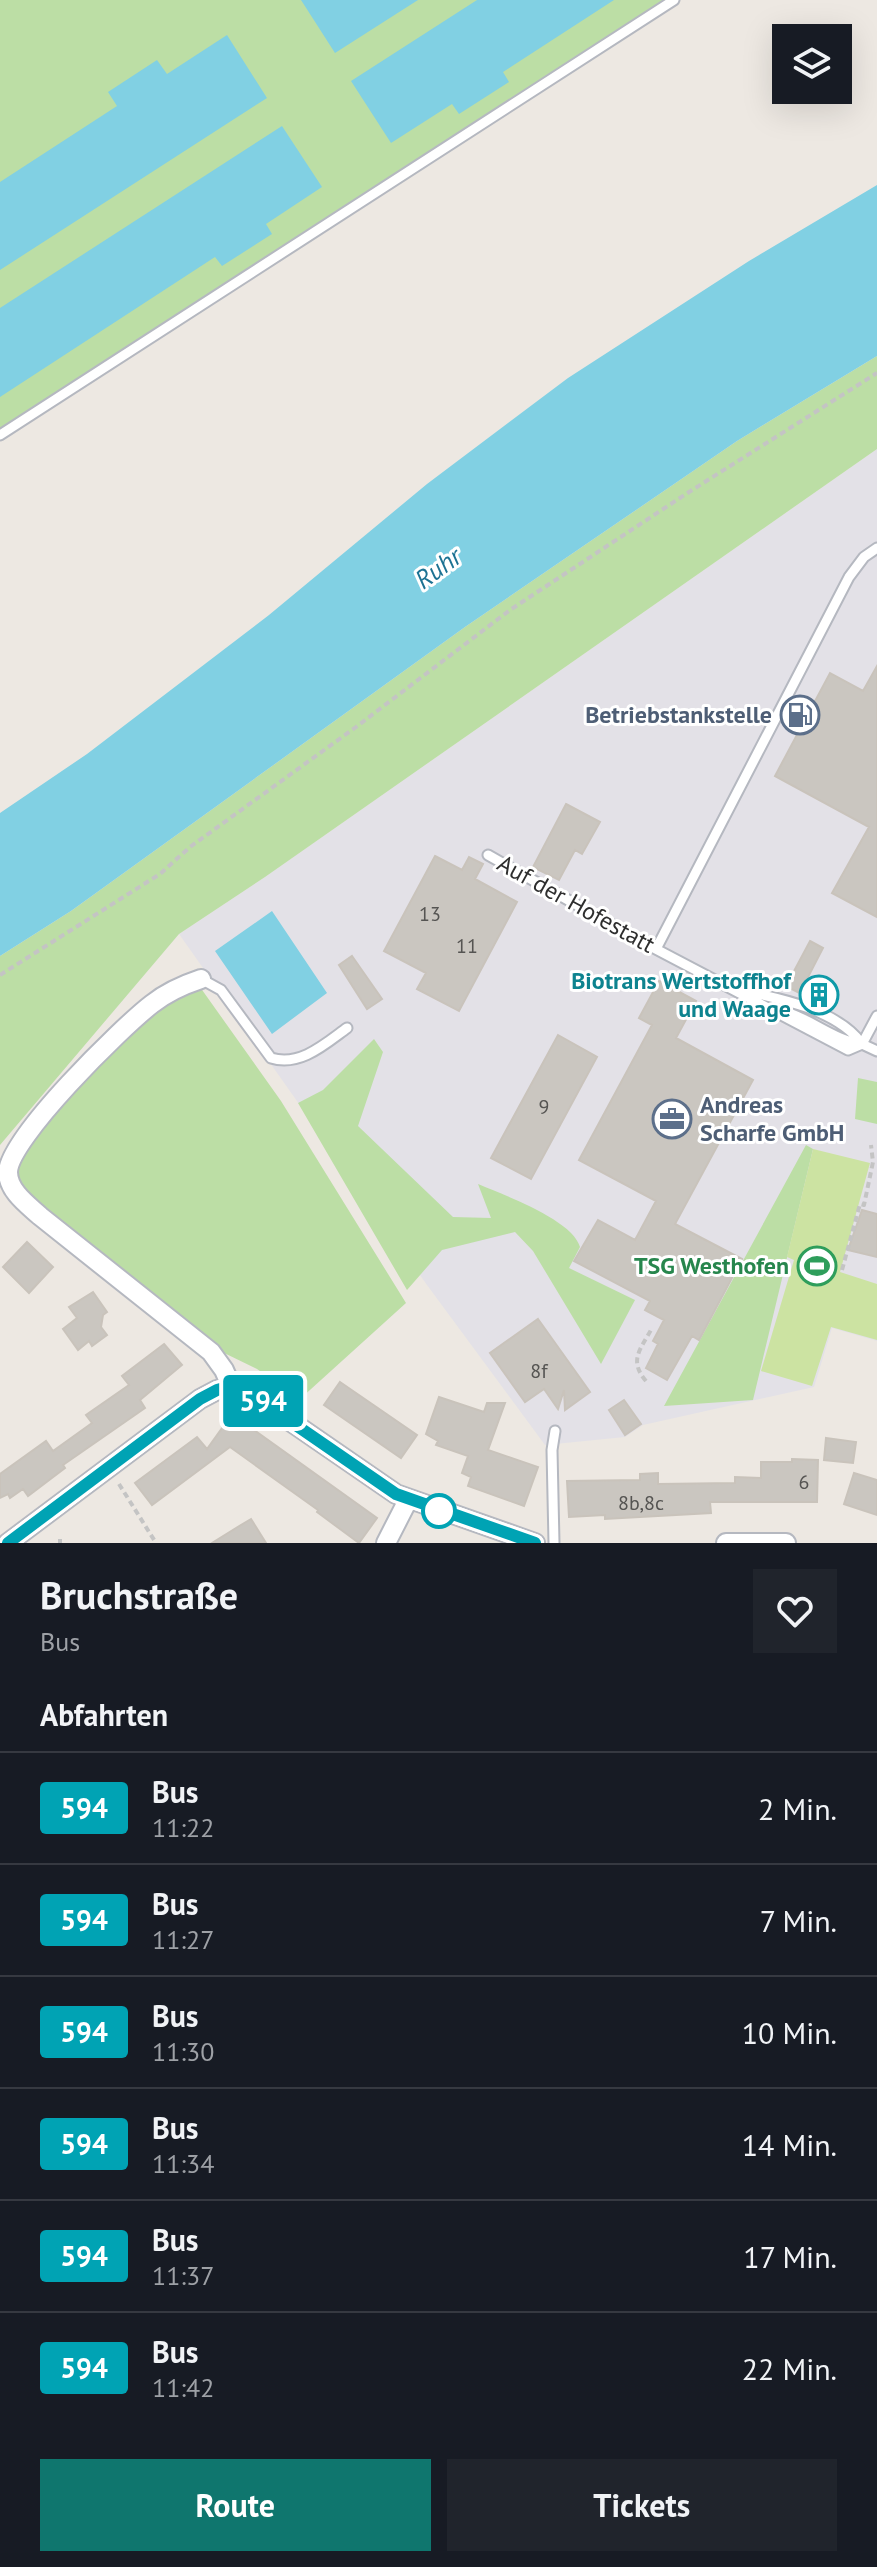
<!DOCTYPE html>
<html lang="de">
<head>
<meta charset="utf-8">
<style>
  :root { --surface:#171b24; --page:#20242c; --text:#f1f3f6; --muted:#9ea1a6; --line:#363941; --accent:#0f766e }
  body { margin:0; font-family:"PT Sans",sans-serif; background:var(--page); color:var(--text); height:100vh; display:flex; flex-direction:column; font-size:30px; white-space:nowrap }
  * { box-sizing:border-box; margin:0 }
  p { font-size:26px; color:var(--muted) }
  .icon { flex:none; width:44px; height:44px; fill:none; stroke:currentColor; stroke-width:2; stroke-linecap:round; stroke-linejoin:round }
  .map { position:relative; height:1543px; overflow:hidden }
  .side { display:flex; flex-direction:column; background:var(--surface); flex:1 }
  .side>* { flex:none }
  .badge { padding:0 16px; border-radius:6px; font-size:28px; line-height:52px }
  .fabs { position:absolute; left:772px; top:24px; display:grid; gap:16px }
  .fabs a { display:grid; place-items:center; width:80px; height:80px; border-radius:0px; background:var(--surface); box-shadow:0 8px 32px #0002; font-size:40px }
  .map>.badge { position:absolute; translate:-50% -50%; box-shadow:0 0 0 4px #fff }
  h2 { padding:0 40px; font-size:30px; line-height:72px }
  .round { display:grid; place-items:center; flex:none; width:84px; height:84px; border-radius:0px; background:var(--page) }
  .summary { display:flex; align-items:center; justify-content:space-between; height:136px; padding:0 40px }
  h1 { font-size:38px; font-weight:600; line-height:60px }
  .action { display:flex; gap:16px; margin-top:auto; padding:16px 40px }
  .action a { flex:1; height:92px; border-radius:0px; background:var(--accent); color:#fff; font-size:32px; font-weight:600; line-height:92px; text-align:center }
  .action a+a { background:var(--page); color:var(--text) }
  ul { padding:0; list-style:none }
  li { display:flex; align-items:center; gap:24px; height:112px; padding:0 40px; border-top:2px solid var(--line) }
  li div { flex:1 }
  li b { display:block; font-size:30px }
  li em { font-style:normal }
  li .badge { min-width:88px; font-weight:700; text-align:center }
  .map>svg:first-child { display:block }
  .industrial { fill:#e3e1e7 }
  .green { fill:#bcdea5 }
  .pitch { fill:#cce3a2 }
  .water { fill:#81d0e3 }
  .building { fill:#cac6c0; stroke:#c9c3bb; stroke-width:2 }
  .lines { fill:none; stroke-linecap:round; stroke-linejoin:round }
  .service-casing { stroke:#b5b8c0; stroke-width:13 }
  .minor-casing { stroke:#b5b8c0; stroke-width:22 }
  .path { stroke:#c4c4c4; stroke-width:4; stroke-dasharray:6 4; stroke-linecap:butt }
  .service { stroke:#fff; stroke-width:9 }
  .minor { stroke:#fff; stroke-width:18 }
  .line-casing { stroke:#fff; stroke-width:18 }
  .line { stroke:#00a3b4; stroke-width:12 }
  .stop-dot { fill:#fff; stroke:#00a3b4; stroke-width:4 }
  .labels { text-anchor:middle; stroke-width:6; stroke-linejoin:round; paint-order:stroke }
  .number-label { font-size:20px; fill:#555452 }
  .service-label { font-size:24px; font-weight:bold; fill:#4e5e75; stroke:#fff; text-anchor:end }
  .street-label { font-size:24px; fill:#2e2e2e; stroke:#fff }
  .culture-label { font-size:24px; font-weight:bold; fill:#0d838f; stroke:#fff; text-anchor:end }
  .leisure-label { font-size:24px; font-weight:bold; fill:#27864d; stroke:#fff; text-anchor:end }
  .water-label { font-size:26px; font-style:italic; fill:#1c7293; stroke:#fff }
</style>
</head>
<body>
<div class="map">
<svg width="877" height="1543" viewBox="0 0 877 1543">
  <rect width="100%" height="100%" fill="#ede8e2"/>
  <path class="industrial" d="M 877,449 L 877,1341 L 832,1328 L 814,1387 L 643,1425 L 625,1437 L 545,1445 L 427,1285 L 179,934 L 265,877 Z"/>
  <path class="green" d="M 0,0 L 680,0 L 0,430 Z
    M 877,356 L 877,449 L 265,877 L 179,934 L 0,1145 L 0,956 L 71,911 L 465,627 L 737,441 Z
    M 200,987 L 281,1101 L 406,1303 L 300,1399 L 257,1369 L 218,1350 L 36,1205 C 29,1195 14,1182 15,1169 C 17,1152 42,1127 53,1114 C 89,1073 147,1004 200,987 Z
    M 374,1039 L 383,1052 L 358,1126 L 453,1217 L 491,1218 L 478,1184 C 504,1195 573,1220 580,1247 L 569,1268 L 635,1300 L 601,1364 L 533,1251 L 515,1232 L 442,1250 L 407,1290 L 298,1103 L 323,1090 Z
    M 858,1078 L 877,1082 L 877,1124 L 855,1119 Z
    M 806,1145 L 813,1149 L 753,1400 L 664,1406 Z"/>
  <path class="pitch" d="M 813,1149 L 870,1163 L 840,1272 L 877,1284 L 877,1340 L 831,1327 L 812,1386 L 761,1371 L 794,1260 L 787,1257 Z"/>
  <path class="water" d="M 301,0 L 418,0 L 335,53 Z
    M 477,0 L 614,0 L 503,72 L 509,82 L 459,114 L 452,104 L 391,143 L 351,81 Z
    M 227,35 L 267,98 L 0,270 L 0,182 L 117,106 L 108,92 L 157,60 L 167,74 Z
    M 282,126 L 322,187 L 266,224 L 272,234 L 222,266 L 215,257 L 0,397 L 0,308 Z
    M 877,185 L 877,356 L 737,441 L 465,627 L 71,911 L 0,956 L 0,813 L 87,754 L 269,615 L 427,484 L 568,378 L 749,261 Z
    M 272,911 L 327,993 L 272,1034 L 215,951 Z"/>
  <path class="building" d="M 877,666 L 877,917 L 832,893 L 869,827 L 775,776 L 830,673 L 863,691 Z
    M 566,804 L 600,822 L 582,854 L 575,850 L 559,880 L 533,867 Z
    M 435,856 L 462,870 L 469,857 L 483,864 L 475,879 L 517,902 L 459,1011 L 417,989 L 426,973 L 384,951 Z
    M 810,941 L 823,948 L 807,979 L 838,995 L 830,1009 L 786,986 Z
    M 352,956 L 382,999 L 367,1009 L 339,965 Z
    M 659,981 L 696,1001 L 676,1038 L 753,1080 L 675,1224 L 742,1259 L 699,1340 L 692,1336 L 667,1380 L 646,1368 L 658,1344 L 653,1341 L 664,1320 L 645,1310 L 650,1301 L 574,1261 L 598,1220 L 635,1240 L 656,1201 L 579,1160 L 652,1025 L 639,1018 Z
    M 558,1035 L 597,1057 L 531,1179 L 491,1158 Z
    M 862,1210 L 877,1214 L 877,1257 L 848,1250 Z
    M 27,1242 L 53,1267 L 29,1293 L 3,1267 Z
    M 93,1292 L 107,1312 L 103,1315 L 101,1327 L 107,1335 L 92,1346 L 89,1341 L 78,1350 L 63,1329 L 77,1318 L 69,1307 Z
    M 538,1319 L 590,1392 L 565,1410 L 564,1390 L 558,1409 L 544,1389 L 525,1402 L 490,1353 Z
    M 164,1344 L 182,1365 L 140,1400 L 145,1408 L 63,1465 L 65,1468 L 28,1496 L 23,1489 L 10,1498 L 8,1494 L 0,1498 L 0,1474 L 46,1441 L 53,1451 L 92,1423 L 86,1415 L 129,1385 L 122,1376 Z
    M 340,1382 L 417,1435 L 401,1458 L 324,1405 Z
    M 439,1397 L 484,1412 L 487,1403 L 505,1403 L 488,1450 L 538,1467 L 524,1506 L 468,1486 L 471,1477 L 462,1473 L 468,1456 L 436,1445 L 438,1441 L 426,1434 Z
    M 624,1400 L 641,1424 L 625,1435 L 609,1410 Z
    M 230,1417 L 244,1428 L 247,1425 L 377,1518 L 359,1543 L 317,1512 L 318,1510 L 230,1447 L 152,1505 L 135,1483 L 197,1437 L 207,1449 Z
    M 826,1438 L 856,1442 L 853,1463 L 824,1460 Z
    M 792,1459 L 818,1460 L 817,1502 L 710,1502 L 711,1513 L 605,1519 L 605,1515 L 569,1517 L 567,1481 L 640,1480 L 640,1474 L 658,1473 L 658,1484 L 735,1483 L 735,1477 L 761,1478 L 761,1462 L 792,1462 Z
    M 854,1473 L 877,1480 L 877,1515 L 844,1504 Z
    M 251,1519 L 266,1543 L 212,1543 L 236,1528 Z"/>
  <g class="lines">
    <defs>
      <path id="service" d="M 0,435 L 674,0
        M 488,855 L 650,946 L 848,1050 L 862,1044 L 877,1051
        M 656,949 L 849,577 L 864,557 L 877,548
        M 201,979 L 221,990 L 271,1058 C 300,1067 325,1044 347,1028
        M 740,990 C 779,998 838,1010 862,1044
        M 773,1009 C 807,1014 830,1040 862,1044
        M 862,1044 L 877,1016
        M 554,1543 L 552,1450 L 555,1431"/>
      <path id="minor" d="M 201,979 C 183,985 167,992 152,1004 C 122,1027 9,1138 8,1172 C 8,1191 28,1205 40,1216 L 211,1352 L 224,1370 L 231,1386
        M 8,1543 L 200,1399 L 217,1390 L 231,1386 L 245,1390 L 396,1494 L 535,1543
        M 386,1543 L 408,1500
        M 726,1543 L 786,1543"/>
    </defs>
    <use href="#service" class="service-casing"/>
    <use href="#minor" class="minor-casing"/>
    <path class="path" d="M 0,975 L 160,874 L 190,847 L 356,727 L 510,610 L 689,492 L 877,373
      M 842,1270 L 860,1204 L 864,1205 L 873,1162 L 871,1145
      M 646,1381 C 628,1360 641,1349 652,1328
      M 119,1484 L 156,1543
      M 60,1539 L 60,1543"/>
    <use href="#service" class="service"/>
    <use href="#minor" class="minor"/>
  </g>
  <g class="lines">
    <defs>
      <path id="line" d="M 8,1543 L 200,1399 L 217,1390 L 231,1386 L 245,1390 L 396,1494 L 535,1543"/>
    </defs>
    <use href="#line" class="line-casing"/>
    <use href="#line" class="line"/>
  </g>
  <defs>
    <symbol id="fuel-ring" viewBox="-11 -11 22 22"><circle r="9.5" fill="#fff" stroke="#5c6f8a" stroke-width="1.5"/><path d="M-5.5-6h7V0h2V4h1.3V-2.5L3-4.5l.8-.8L6-3V5H2.5V1h-1V6h-7ZM-4.2-4.7v3.2H.2V-4.7Z" fill="#5c6f8a"/></symbol>
    <symbol id="building-ring" viewBox="-11 -11 22 22"><circle r="9.5" fill="#fff" stroke="#0f9aa8" stroke-width="1.5"/><path d="M-4-6H4V6H1V3H-1V6H-4ZM-2.5-4.3h1.7v1.8h-1.7ZM.8-4.3h1.7v1.8H.8ZM-2.5-1h1.7V.8h-1.7ZM.8-1h1.7V.8H.8Z" fill="#0f9aa8"/></symbol>
    <symbol id="office-ring" viewBox="-11 -11 22 22"><circle r="9.5" fill="#fff" stroke="#5c6f8a" stroke-width="1.5"/><path d="M-6-3h4V-5.5h4V-3h4V5H-6ZM-1-4.5V-3h2v-1.5ZM-6 0V1H6V0Z" fill="#5c6f8a"/></symbol>
    <symbol id="stadium-ring" viewBox="-11 -11 22 22"><circle r="9.5" fill="#fff" stroke="#2e9e5b" stroke-width="1.5"/><path d="M0-5a6.5 5 0 1 0 0 10a6.5 5 0 1 0 0-10ZM-3.5-1.8h7v3.6h-7Z" fill="#2e9e5b"/></symbol>
  </defs>
  <g fill-rule="evenodd">
    <use href="#fuel-ring" x="778" y="693" width="44" height="44"/>
    <use href="#building-ring" x="797" y="973" width="44" height="44"/>
    <use href="#office-ring" x="650" y="1097" width="44" height="44"/>
    <use href="#stadium-ring" x="795" y="1244" width="44" height="44"/>
  </g>
  <circle class="stop-dot" cx="439" cy="1511" r="16"/>
  <g class="labels">
    <g class="number-label">
      <text x="430" y="921">13</text>
      <text x="467" y="953">11</text>
      <text x="544" y="1114">9</text>
      <text x="539" y="1378">8f</text>
      <text x="804" y="1489">6</text>
      <text x="641" y="1510">8b,8c</text>
    </g>
    <g class="service-label">
      <text x="772" y="723">Betriebstankstelle</text>
      <text x="700" y="1113" text-anchor="start">Andreas<tspan x="700" dy="28">Scharfe GmbH</tspan></text>
    </g>
    <g class="street-label">
      <text transform="translate(576 904) rotate(29)" y="8">Auf der Hofestatt</text>
    </g>
    <g class="culture-label">
      <text x="791" y="989">Biotrans Wertstoffhof<tspan x="791" dy="28">und Waage</tspan></text>
    </g>
    <g class="leisure-label">
      <text x="789" y="1274">TSG Westhofen</text>
    </g>
    <g class="water-label">
      <text transform="translate(438 568) rotate(-36)" y="9">Ruhr</text>
    </g>
  </g>
</svg>
<div class="fabs">
<a><svg class="icon" aria-label="layers" viewBox="0 0 24 24"><path d="M12 4l9 5-9 5-9-5zM3 14l9 5 9-5"/></svg></a>
</div>
<b class="badge" style="left:263px;top:1401px;background:#00a3b4;color:#fff">594</b>
</div>
<section class="side">
<div class="summary"><div><h1>Bruchstraße</h1><p>Bus</p></div><a class="round"><svg class="icon" aria-label="heart" viewBox="0 0 24 24"><path d="M12 20l-8-8c-3-5 5-10 8-4 3-6 11-1 8 4z"/></svg></a></div>
<h2>Abfahrten</h2>
<ul>
<li><span class="badge" style="background:#00a3b4;color:#fff">594</span><div><b>Bus</b><p>11:22</p></div><em>2 Min.</em></li>
<li><span class="badge" style="background:#00a3b4;color:#fff">594</span><div><b>Bus</b><p>11:27</p></div><em>7 Min.</em></li>
<li><span class="badge" style="background:#00a3b4;color:#fff">594</span><div><b>Bus</b><p>11:30</p></div><em>10 Min.</em></li>
<li><span class="badge" style="background:#00a3b4;color:#fff">594</span><div><b>Bus</b><p>11:34</p></div><em>14 Min.</em></li>
<li><span class="badge" style="background:#00a3b4;color:#fff">594</span><div><b>Bus</b><p>11:37</p></div><em>17 Min.</em></li>
<li><span class="badge" style="background:#00a3b4;color:#fff">594</span><div><b>Bus</b><p>11:42</p></div><em>22 Min.</em></li>
</ul>
<div class="action"><a>Route</a><a>Tickets</a></div>
</section>
</body>
</html>
